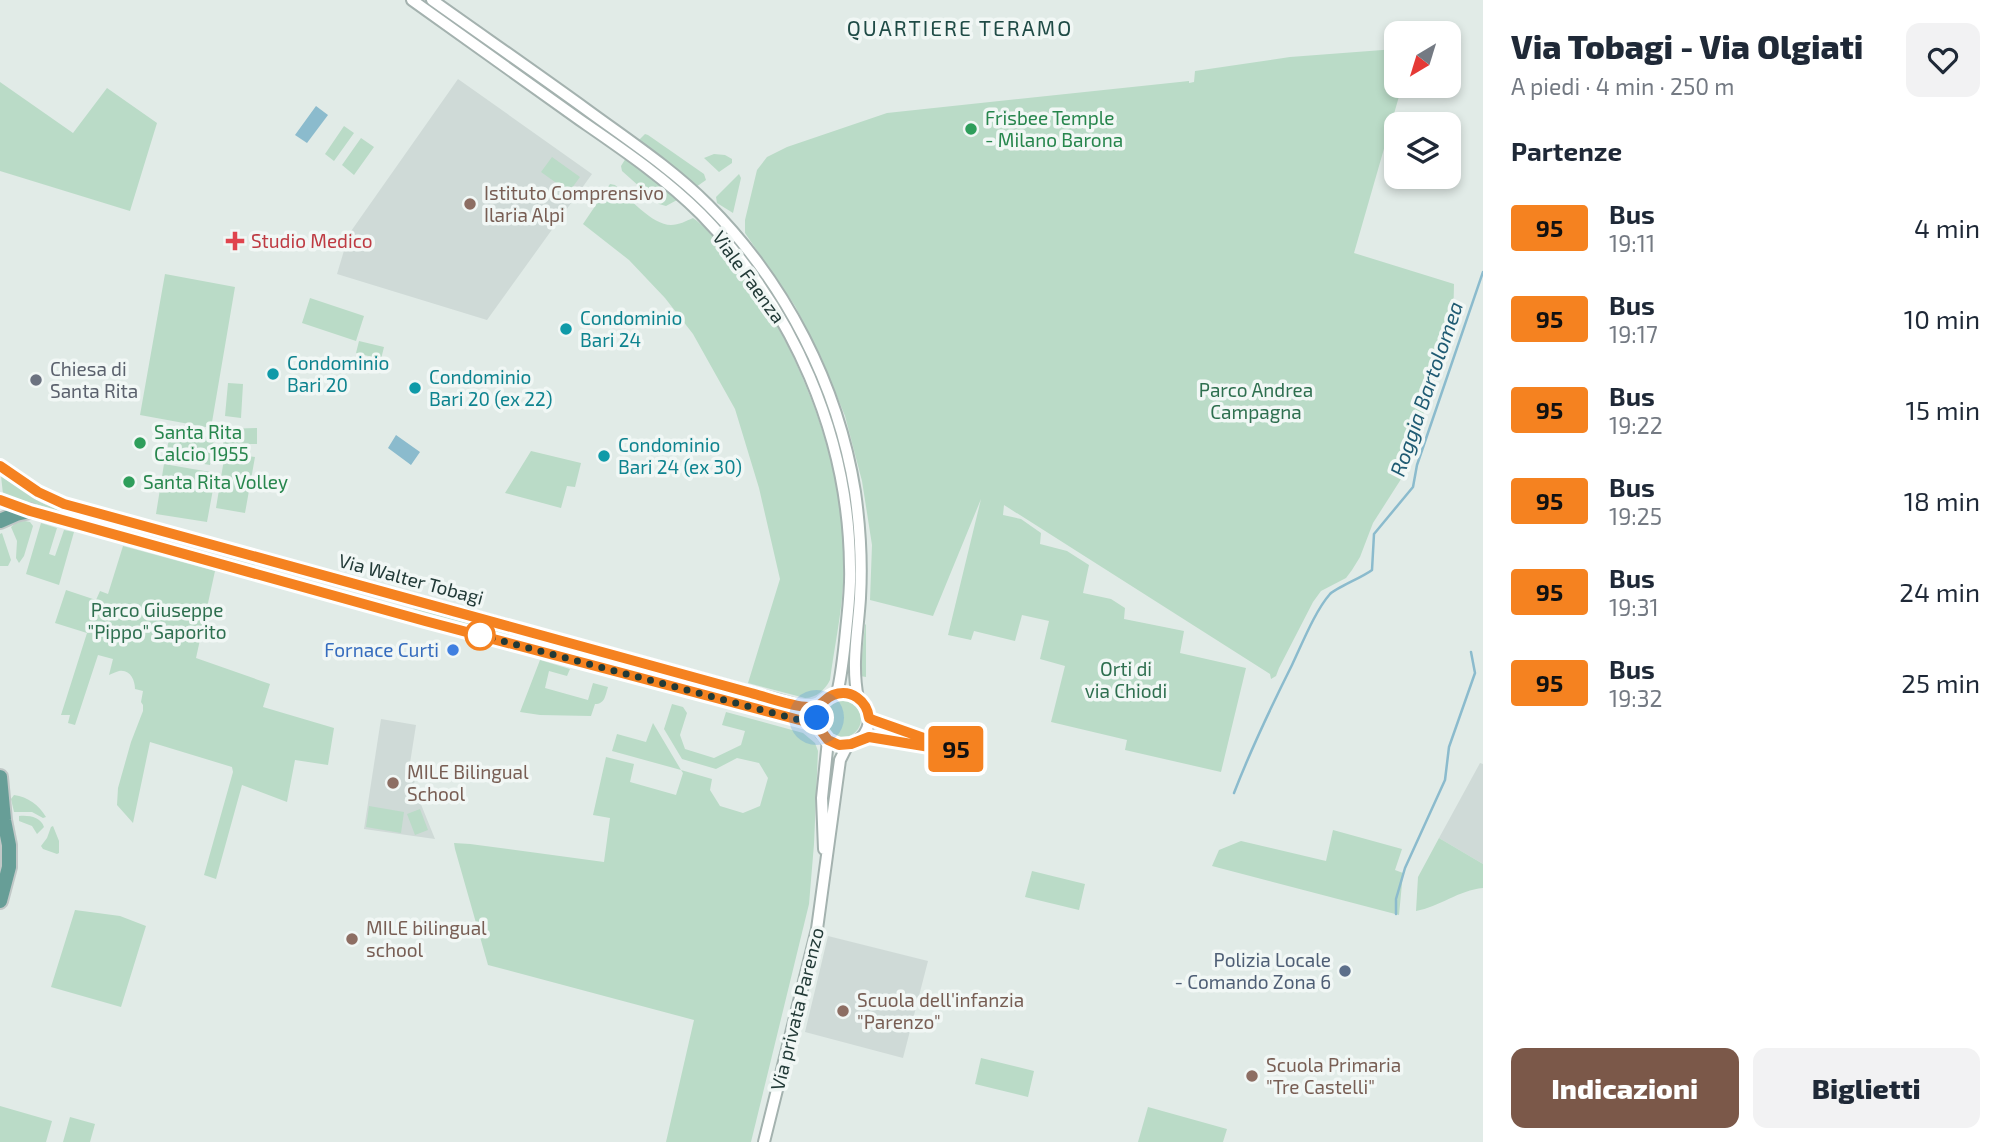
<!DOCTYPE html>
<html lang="it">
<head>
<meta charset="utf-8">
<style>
  :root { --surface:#fff; --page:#f2f2f3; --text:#1f2937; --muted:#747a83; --accent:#7b5849 }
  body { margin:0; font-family:"Exo 2",sans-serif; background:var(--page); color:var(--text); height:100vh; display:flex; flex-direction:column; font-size:26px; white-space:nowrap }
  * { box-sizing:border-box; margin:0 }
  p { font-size:23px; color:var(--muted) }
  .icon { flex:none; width:38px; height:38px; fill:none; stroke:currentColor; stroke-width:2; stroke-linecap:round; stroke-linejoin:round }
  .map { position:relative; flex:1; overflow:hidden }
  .side { display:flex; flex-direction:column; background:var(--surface); width:525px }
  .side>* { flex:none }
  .badge { padding:0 14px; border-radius:5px; font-size:24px; line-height:46px }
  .needle { width:46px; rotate:218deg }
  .fabs { position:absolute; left:1384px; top:21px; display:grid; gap:14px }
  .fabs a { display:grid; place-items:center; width:77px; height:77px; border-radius:14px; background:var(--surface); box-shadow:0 4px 10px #0003; font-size:35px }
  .you { position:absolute; width:35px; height:35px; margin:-18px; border:5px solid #fff; border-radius:50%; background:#1a73e8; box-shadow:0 0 0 10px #1a73e833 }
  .map>.badge { position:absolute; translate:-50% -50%; box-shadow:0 0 0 4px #fff }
  h2 { padding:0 28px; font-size:26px; line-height:63px }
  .round { display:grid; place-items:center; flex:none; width:74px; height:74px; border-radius:14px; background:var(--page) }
  .summary { display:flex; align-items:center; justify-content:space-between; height:119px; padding:0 28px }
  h1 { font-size:33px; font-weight:800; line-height:52px }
  .cta { display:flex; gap:14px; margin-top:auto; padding:14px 28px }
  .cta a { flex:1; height:80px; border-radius:14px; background:var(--accent); color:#fff; font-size:28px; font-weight:800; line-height:80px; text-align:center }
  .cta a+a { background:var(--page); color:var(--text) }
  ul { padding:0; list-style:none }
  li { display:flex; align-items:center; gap:21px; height:91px; padding:0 28px }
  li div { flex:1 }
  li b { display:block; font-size:26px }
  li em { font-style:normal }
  li .badge { min-width:77px; font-weight:700; text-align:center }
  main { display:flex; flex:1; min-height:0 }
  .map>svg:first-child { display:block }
  .built { fill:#cfdad7 }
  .green { fill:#badbc7 }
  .water { fill:#8bbbcd }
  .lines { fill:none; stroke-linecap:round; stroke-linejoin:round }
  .stream { stroke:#8bbbcd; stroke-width:2.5 }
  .minor-casing { stroke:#a4b2af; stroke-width:14 }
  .major-casing { stroke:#c1c8c7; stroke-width:18 }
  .minor { stroke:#fff; stroke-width:10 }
  .major { stroke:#679e97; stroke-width:14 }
  .line-casing { stroke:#fff; stroke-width:16 }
  .line { stroke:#f58220; stroke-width:10 }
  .walk { stroke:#223a37; stroke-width:7; stroke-dasharray:0 12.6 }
  .leisure-dot { fill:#2e9e5b; stroke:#f1f7f5; stroke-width:2.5 }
  .education-dot { fill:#8d6e63; stroke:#f1f7f5; stroke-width:2.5 }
  .health-dot { fill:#e0444e; stroke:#f1f7f5; stroke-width:2.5 }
  .culture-dot { fill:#0f9aa8; stroke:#f1f7f5; stroke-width:2.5 }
  .worship-dot { fill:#6b7280; stroke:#f1f7f5; stroke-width:2.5 }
  .stop-dot { fill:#fff; stroke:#f58220; stroke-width:3.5 }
  .shop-dot { fill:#3f7fe0; stroke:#f1f7f5; stroke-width:2.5 }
  .service-dot { fill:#5c6f8a; stroke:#f1f7f5; stroke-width:2.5 }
  .labels { text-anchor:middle; stroke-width:7; stroke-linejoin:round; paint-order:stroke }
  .leisure-label { font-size:19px; fill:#27864d; stroke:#f1f7f5; text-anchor:start }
  .education-label { font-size:19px; fill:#785e54; stroke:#f1f7f5; text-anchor:start }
  .health-label { font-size:19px; fill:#be3a42; stroke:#f1f7f5; text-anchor:start }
  .street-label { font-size:19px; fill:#223a37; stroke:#f1f7f5 }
  .culture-label { font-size:19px; fill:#0d838f; stroke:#f1f7f5; text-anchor:start }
  .worship-label { font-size:19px; fill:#5b616d; stroke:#f1f7f5; text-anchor:start }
  .park-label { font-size:19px; fill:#2e6f4f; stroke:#f1f7f5 }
  .shop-label { font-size:19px; fill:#366cbe; stroke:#f1f7f5; text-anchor:end }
  .service-label { font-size:19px; fill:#4e5e75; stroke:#f1f7f5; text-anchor:end }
  .neighbourhood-label { font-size:21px; letter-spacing:2px; fill:#1f4b46; stroke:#f1f7f5 }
  .water-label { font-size:21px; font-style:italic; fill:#1f5b73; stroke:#f1f7f5 }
</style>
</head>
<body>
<main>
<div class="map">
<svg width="1483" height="1142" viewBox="0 0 1483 1142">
  <rect width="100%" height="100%" fill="#e1ebe7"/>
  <path class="built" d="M 458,79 L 592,174 L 487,320 L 337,274 L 349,234 Z
    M 381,719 L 416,725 L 410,763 L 417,765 L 412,798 L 420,802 L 435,839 L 364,829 Z
    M 1480,763 L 1483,764 L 1483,864 L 1439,838 Z
    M 828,936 L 928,961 L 903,1058 L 805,1032 Z"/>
  <path class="green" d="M 1396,49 L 1396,86 L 1402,86 L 1354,253 L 1454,284 L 1453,326 L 1403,476 L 1373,523 L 1360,557 L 1352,570 L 1346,578 L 1321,591 L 1313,602 L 1279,668 L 1276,676 L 1271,679 L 1270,674 L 1004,505 L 1003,515 L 1021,519 L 1041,533 L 1040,544 L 1067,551 L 1089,565 L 1083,593 L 1111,599 L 1125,608 L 1124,619 L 1184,631 L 1180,653 L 1246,668 L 1221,772 L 1125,750 L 1127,740 L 1051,722 L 1065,666 L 1040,659 L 1049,621 L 1022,615 L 1015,641 L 974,631 L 971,640 L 948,635 L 981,499 L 933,616 L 870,600 L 872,545 L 862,481 L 845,416 L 821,357 L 795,306 L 745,233 L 745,220 L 757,170 L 767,157 L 787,147 L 887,113 L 1189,81 L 1189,83 L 1194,82 L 1195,71 L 1290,57 Z
    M 0,82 L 73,133 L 107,88 L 157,123 L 130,211 L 0,171 Z
    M 344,126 L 354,133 L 334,161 L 325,154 Z
    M 645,134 L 648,135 L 704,174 L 706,180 L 696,187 L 637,142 Z
    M 361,138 L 374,147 L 354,175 L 342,165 Z
    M 714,154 L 725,155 L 732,159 L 732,163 L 719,172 L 704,158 Z
    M 552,157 L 580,177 L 569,192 L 541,172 Z
    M 626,158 L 649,175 L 677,200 L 666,206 L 659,204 L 622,171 L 621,166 Z
    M 739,174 L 741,178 L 733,213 L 717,203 L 716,197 Z
    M 610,184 L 615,185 C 628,197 652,225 671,225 C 679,225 686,221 693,218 C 716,234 746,276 761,299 C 813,381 850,488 843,586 C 841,617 834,649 830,680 C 825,690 816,698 805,698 L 748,683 L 780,579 L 759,488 L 735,409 L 693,334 L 665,298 L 629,260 L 583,224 Z
    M 165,274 L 235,287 L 211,428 L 140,415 Z
    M 310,298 L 364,316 L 356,341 L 302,323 Z
    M 359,341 L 384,347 L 381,359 L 356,353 Z
    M 228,383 L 243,384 L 241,418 L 225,416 Z
    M 257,428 L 257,444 L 223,444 L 223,429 Z
    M 170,431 L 214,438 L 210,465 L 166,457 Z
    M 531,451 L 581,463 L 575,487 L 567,486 L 561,508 L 505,493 Z
    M 225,453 L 255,457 L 245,513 L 216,508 Z
    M 164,464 L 216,473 L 207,522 L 156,514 Z
    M 1,476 L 40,502 L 61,511 L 361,595 L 21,500 L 3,494 Z
    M 25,521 L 30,522 L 33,526 L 24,556 L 19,563 L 16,558 L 17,541 L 11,527 L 17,522 Z
    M 41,523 L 57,528 L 49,554 L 55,556 L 64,530 L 74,532 L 59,585 L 26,574 Z
    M 2,533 L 11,560 L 8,566 L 0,566 L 0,534 Z
    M 123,546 L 215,571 L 196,658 L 270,684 L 263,707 L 334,728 L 328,765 L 295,760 L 287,802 L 242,785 L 216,879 L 204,875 L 233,772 L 232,767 L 150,742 L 133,823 L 117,805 L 118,788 L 131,742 L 143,711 L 143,705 L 141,702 L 143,691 L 135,689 C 135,680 130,669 119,671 C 115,672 112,674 109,675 L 113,659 L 98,655 L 75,725 L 68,723 L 70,715 L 61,715 L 87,633 L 55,623 L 66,590 L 96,600 L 100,591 L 108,594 Z
    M 414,608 L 788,711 L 413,609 Z
    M 865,624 L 866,625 L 866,677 L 860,676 Z
    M 540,660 L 570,669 L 567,676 L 549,671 L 545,688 L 588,700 L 593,683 L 608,687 C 605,696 605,704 595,704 L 591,716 L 540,715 L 520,712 Z
    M825 719a18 18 0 1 1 36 0a18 18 0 1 1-36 0Z
    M 672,704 L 683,707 L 687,713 L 680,735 L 685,749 L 714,758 L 741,745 L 745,731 L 722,725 L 726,712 L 803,733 L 815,743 L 818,751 L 814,844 L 809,904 L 751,1142 L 666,1142 L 694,1020 L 488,965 L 455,849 L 454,843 L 470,844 L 604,862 L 610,818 L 593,815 L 606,757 L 634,764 L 630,782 L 676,795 L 683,773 L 681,770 L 612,751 L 617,734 L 646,742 L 653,723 L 681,770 L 712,779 L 710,790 L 720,806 L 743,813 L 760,806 L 768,778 L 759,763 L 737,758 L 716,769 L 682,759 L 664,729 Z
    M 14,795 C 28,797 39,805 46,817 L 43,818 L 32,812 L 14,812 L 11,799 Z
    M 369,806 L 404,812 L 401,833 L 366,827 Z
    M 420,809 L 428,830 L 415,835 L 407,814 Z
    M 19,816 C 29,815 41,817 44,827 L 37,834 L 32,826 L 19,821 Z
    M 53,826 L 59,841 L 59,853 L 57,854 L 43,849 L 41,846 L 47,838 L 51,827 Z
    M 1333,830 L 1402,849 L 1395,870 L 1403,873 L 1399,915 L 1212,866 L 1219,850 L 1241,841 L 1326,861 Z
    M 1439,838 L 1483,864 L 1483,888 C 1459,890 1439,907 1416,911 L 1418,877 Z
    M 1032,871 L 1085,884 L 1079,910 L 1025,897 Z
    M 75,910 L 120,916 L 146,926 L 121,1007 L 51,987 Z
    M 981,1058 L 1034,1071 L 1028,1097 L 975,1084 Z
    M 0,1106 L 52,1121 L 46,1142 L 0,1142 Z
    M 1148,1107 L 1227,1129 L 1223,1142 L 1138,1142 Z
    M 70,1117 L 95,1124 L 90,1142 L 63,1142 Z"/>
  <path class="water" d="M 316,106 L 328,115 L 307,143 L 295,135 Z
    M 396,435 L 420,452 L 411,465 L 388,448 Z"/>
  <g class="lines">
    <path class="stream" d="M 1234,793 C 1251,749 1271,707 1292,665 C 1302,644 1315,611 1330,594 C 1336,588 1363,577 1372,570 L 1374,534 L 1413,487 L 1417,465 L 1483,272
      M 1396,899 L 1405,868 L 1445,780 L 1449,747 L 1475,673 L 1471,652
      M 1396,914 L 1396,900"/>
    <defs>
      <path id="minor" d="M 412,0 C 468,40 524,80 580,120 C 622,149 665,178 701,214 C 793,308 849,436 850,567 C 851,588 848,610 846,631 C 844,652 842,673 837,694
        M 432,0 C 484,37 536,73 587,110 C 628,140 672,169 708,205 C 785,282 838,385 855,492 C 860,527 862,562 860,598 C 858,631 851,665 858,698
        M 0,466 L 38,493 L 64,504 L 808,708 L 821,706
        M 0,500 L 30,511 L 425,621 L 807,722 L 818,727
        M817 719a26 26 0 1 1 52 0a26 26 0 1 1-52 0Z
        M 824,849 L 822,798 L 828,740
        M 764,1142 L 817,929 L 840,760 L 848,744"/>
      <path id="major" d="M 0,521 L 16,514 L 30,511
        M 0,777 L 4,820 L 9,845 L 9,867 L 0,901"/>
    </defs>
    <use href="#minor" class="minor-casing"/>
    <use href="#major" class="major-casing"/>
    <use href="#minor" class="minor"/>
    <use href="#major" class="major"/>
  </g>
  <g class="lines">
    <defs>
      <path id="line" d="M 0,466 L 38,492 L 64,504 L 751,693 C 766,697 796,708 810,707 C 823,707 823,699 833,695 C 851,688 867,701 869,718 L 873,720 L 966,753 L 869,737 L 851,744 L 839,745 L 828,740 L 818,727 L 807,722 L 425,621 L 30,511 L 0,500"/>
    </defs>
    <use href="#line" class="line-casing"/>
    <use href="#line" class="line"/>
    <path class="walk" d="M 480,635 L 807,722 L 818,727 L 817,718"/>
  </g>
  <g class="leisure-dot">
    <circle cx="971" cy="129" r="7"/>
    <circle cx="140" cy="443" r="7"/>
    <circle cx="129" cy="482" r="7"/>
  </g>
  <g class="education-dot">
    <circle cx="470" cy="204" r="7"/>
    <circle cx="393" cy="783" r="7"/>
    <circle cx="352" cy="939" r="7"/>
    <circle cx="843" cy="1011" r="7"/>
    <circle cx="1252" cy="1076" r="7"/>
  </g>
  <path class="health-dot" d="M231.5 230.5h7v7h7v7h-7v7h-7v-7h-7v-7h7z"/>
  <g class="culture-dot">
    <circle cx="566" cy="329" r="7"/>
    <circle cx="273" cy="374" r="7"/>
    <circle cx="415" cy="388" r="7"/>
    <circle cx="604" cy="456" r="7"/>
  </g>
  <circle class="worship-dot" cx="36" cy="380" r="7"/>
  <circle class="stop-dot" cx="480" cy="635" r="14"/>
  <circle class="shop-dot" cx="453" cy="650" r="7"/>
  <circle class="service-dot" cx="1345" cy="971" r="7"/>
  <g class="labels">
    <g class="leisure-label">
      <text x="985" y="125">Frisbee Temple<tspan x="985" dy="22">- Milano Barona</tspan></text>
      <text x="154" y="439">Santa Rita<tspan x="154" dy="22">Calcio 1955</tspan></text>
      <text x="143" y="489">Santa Rita Volley</text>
    </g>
    <g class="education-label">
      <text x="484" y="200">Istituto Comprensivo<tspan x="484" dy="22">Ilaria Alpi</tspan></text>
      <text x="407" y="779">MILE Bilingual<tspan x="407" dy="22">School</tspan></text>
      <text x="366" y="935">MILE bilingual<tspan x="366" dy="22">school</tspan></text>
      <text x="857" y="1007">Scuola dell'infanzia<tspan x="857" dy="22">"Parenzo"</tspan></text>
      <text x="1266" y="1072">Scuola Primaria<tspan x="1266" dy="22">"Tre Castelli"</tspan></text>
    </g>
    <g class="health-label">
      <text x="251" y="248">Studio Medico</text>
    </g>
    <g class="street-label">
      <text transform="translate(749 277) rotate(54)" y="7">Viale Faenza</text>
      <text transform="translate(411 579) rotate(15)" y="7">Via Walter Tobagi</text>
      <text transform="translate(797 1009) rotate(-76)" y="7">Via privata Parenzo</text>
    </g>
    <g class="culture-label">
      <text x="580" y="325">Condominio<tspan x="580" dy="22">Bari 24</tspan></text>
      <text x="287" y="370">Condominio<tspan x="287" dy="22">Bari 20</tspan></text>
      <text x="429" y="384">Condominio<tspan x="429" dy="22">Bari 20 (ex 22)</tspan></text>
      <text x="618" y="452">Condominio<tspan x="618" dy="22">Bari 24 (ex 30)</tspan></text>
    </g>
    <g class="worship-label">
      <text x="50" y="376">Chiesa di<tspan x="50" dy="22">Santa Rita</tspan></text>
    </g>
    <g class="park-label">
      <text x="1256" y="397">Parco Andrea<tspan x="1256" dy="22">Campagna</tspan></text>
      <text x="157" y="617">Parco Giuseppe<tspan x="157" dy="22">"Pippo" Saporito</tspan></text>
      <text x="1126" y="676">Orti di<tspan x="1126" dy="22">via Chiodi</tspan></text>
    </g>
    <g class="shop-label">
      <text x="439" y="657">Fornace Curti</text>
    </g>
    <g class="service-label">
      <text x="1331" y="967">Polizia Locale<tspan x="1331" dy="22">- Comando Zona 6</tspan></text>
    </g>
    <g class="neighbourhood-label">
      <text x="960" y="36">QUARTIERE TERAMO</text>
    </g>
    <g class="water-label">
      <text transform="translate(1427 389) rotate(-71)" y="7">Roggia Bartolomea</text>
    </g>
  </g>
</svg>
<div class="fabs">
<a><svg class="needle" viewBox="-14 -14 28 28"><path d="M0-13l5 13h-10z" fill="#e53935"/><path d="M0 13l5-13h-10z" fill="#747a83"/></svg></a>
<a><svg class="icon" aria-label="layers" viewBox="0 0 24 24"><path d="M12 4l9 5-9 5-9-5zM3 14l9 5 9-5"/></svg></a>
</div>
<div class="you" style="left:817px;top:718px"></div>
<b class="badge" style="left:956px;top:749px;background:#f58220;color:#111">95</b>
</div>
<section class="side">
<div class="summary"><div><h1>Via Tobagi - Via Olgiati</h1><p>A piedi · 4 min · 250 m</p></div><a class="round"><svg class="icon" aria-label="heart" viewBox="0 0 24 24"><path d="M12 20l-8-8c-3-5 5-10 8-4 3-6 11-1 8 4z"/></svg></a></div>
<h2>Partenze</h2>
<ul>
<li><span class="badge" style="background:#f58220;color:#111">95</span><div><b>Bus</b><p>19:11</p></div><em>4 min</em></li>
<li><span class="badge" style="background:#f58220;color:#111">95</span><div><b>Bus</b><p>19:17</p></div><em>10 min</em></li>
<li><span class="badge" style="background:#f58220;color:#111">95</span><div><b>Bus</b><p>19:22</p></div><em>15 min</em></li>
<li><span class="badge" style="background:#f58220;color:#111">95</span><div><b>Bus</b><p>19:25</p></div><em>18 min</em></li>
<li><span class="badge" style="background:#f58220;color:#111">95</span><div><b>Bus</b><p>19:31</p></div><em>24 min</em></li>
<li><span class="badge" style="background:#f58220;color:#111">95</span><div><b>Bus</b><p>19:32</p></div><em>25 min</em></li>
</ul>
<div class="cta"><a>Indicazioni</a><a>Biglietti</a></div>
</section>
</main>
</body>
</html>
